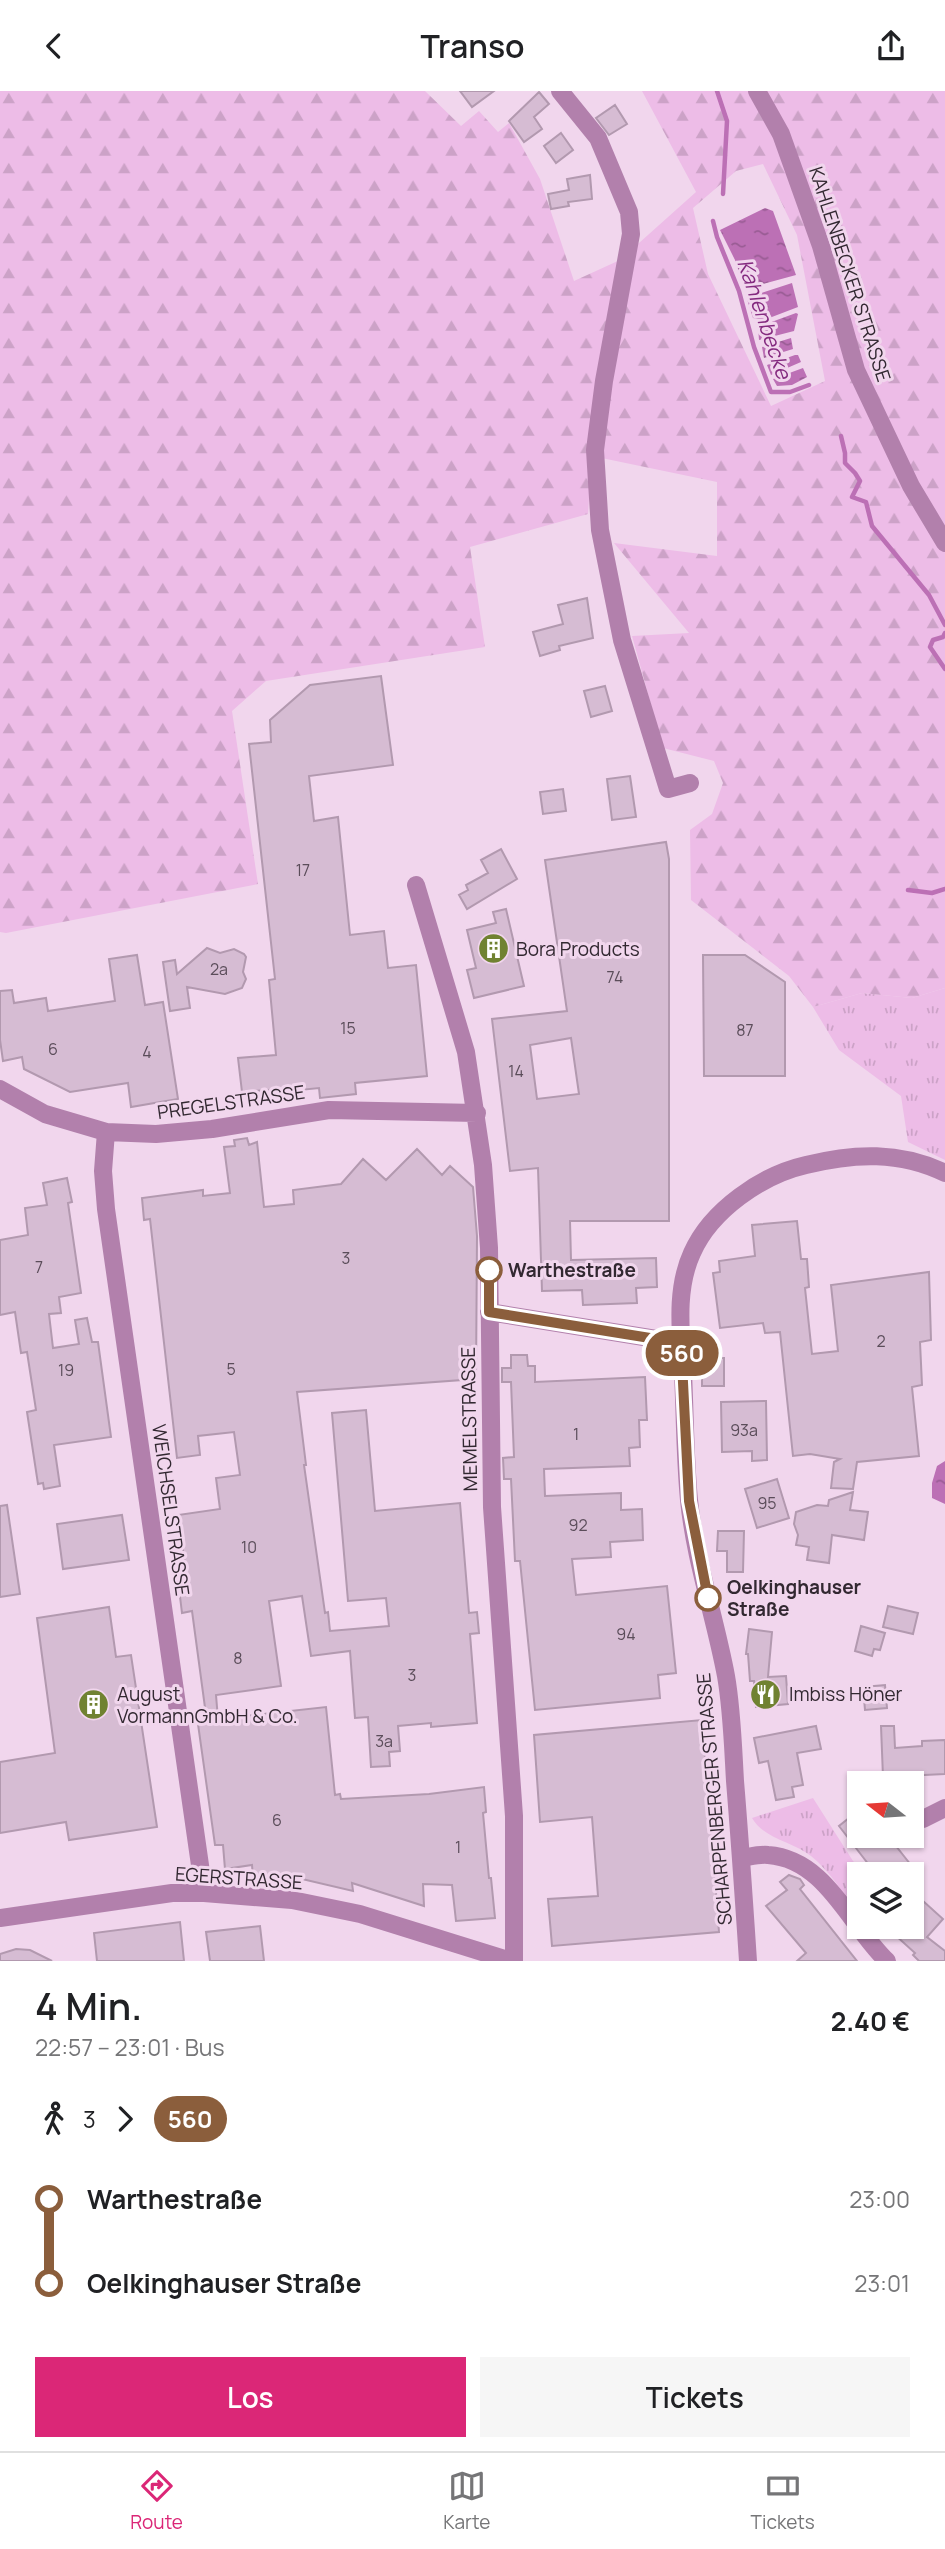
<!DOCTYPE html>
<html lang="de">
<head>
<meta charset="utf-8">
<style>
  :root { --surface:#fff; --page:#f6f6f6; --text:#202124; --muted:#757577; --line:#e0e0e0; --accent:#db2777 }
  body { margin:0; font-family:Manrope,sans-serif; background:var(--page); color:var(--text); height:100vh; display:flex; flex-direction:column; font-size:26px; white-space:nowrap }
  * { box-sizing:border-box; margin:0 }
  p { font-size:23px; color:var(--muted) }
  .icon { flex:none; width:38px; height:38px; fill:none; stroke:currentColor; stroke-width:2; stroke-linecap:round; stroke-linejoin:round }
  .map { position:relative; height:1870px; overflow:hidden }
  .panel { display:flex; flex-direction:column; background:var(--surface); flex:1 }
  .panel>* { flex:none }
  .badge { padding:0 14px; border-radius:23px; font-size:24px; line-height:46px }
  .needle { width:46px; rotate:287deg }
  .fabs { position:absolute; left:847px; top:1680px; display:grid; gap:14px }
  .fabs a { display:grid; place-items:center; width:77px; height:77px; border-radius:0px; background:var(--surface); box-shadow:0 2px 5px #0004; font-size:35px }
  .map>.badge { position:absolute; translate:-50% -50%; box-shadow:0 0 0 4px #fff }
  .legs { display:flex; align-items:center; gap:10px; height:77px; padding:0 35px; font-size:23px }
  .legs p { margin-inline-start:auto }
  .headline { display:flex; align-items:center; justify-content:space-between; height:119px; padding:0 35px }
  h1 { font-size:38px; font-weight:600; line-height:52px }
  .action { display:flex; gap:14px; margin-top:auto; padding:14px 35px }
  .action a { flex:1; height:80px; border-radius:0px; background:var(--accent); color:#fff; font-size:28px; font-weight:600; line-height:80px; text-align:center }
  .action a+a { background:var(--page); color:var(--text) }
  ul { padding:0 35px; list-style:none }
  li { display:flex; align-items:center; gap:24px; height:84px; font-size:26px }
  li i { display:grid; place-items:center; width:10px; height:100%; margin:0 9px; background:currentColor }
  li i::after { content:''; width:18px; height:18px; margin:-9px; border:5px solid; border-radius:50%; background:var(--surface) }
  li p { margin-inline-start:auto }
  li:first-child i { background:linear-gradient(#0000 50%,currentColor 0) }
  li:last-child i { background:linear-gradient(currentColor 50%,#0000 0) }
  header { display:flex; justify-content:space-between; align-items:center; height:91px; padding:0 35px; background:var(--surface); font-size:32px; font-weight:600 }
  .menu { display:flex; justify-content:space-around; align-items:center; height:98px; border-top:2px solid var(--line); background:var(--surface); font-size:19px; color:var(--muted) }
  .menu a { display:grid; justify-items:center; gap:4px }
  .menu .current { color:var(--accent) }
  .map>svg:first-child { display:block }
  .grass { fill:url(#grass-tufts) }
  .forest { fill:url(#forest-firs); fill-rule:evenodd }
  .water { fill:url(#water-ripples) }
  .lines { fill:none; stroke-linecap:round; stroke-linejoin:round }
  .stream { stroke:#bc70b5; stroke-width:4.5 }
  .building { fill:#d6bcd3; stroke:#b299af; stroke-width:2; fill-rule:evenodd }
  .minor { stroke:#b280ac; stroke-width:18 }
  .line-1-casing { stroke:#fff; stroke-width:16 }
  .line-1 { stroke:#8b5e3c; stroke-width:10 }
  .stop-1-dot { fill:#fff; stroke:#8b5e3c; stroke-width:3.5 }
  .labels { text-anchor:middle; stroke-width:6; stroke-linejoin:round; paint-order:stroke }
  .number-label { font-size:16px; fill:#5b4d5a }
  .street-label { font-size:19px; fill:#322831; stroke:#f1d6ed }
  .poi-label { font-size:19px; fill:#322831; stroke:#f1d6ed; text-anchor:start }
  .stop-label { font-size:19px; font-weight:bold; fill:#322831; stroke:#f1d6ed; text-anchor:start }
  .water-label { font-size:21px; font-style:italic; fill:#842a7f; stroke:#f1d6ed }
</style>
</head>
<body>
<header><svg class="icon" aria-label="back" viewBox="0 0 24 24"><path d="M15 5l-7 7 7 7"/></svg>Transo<svg class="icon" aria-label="share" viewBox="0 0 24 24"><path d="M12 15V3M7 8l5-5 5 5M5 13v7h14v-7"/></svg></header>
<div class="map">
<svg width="945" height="1870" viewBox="0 0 945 1870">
  <defs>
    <pattern id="grass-tufts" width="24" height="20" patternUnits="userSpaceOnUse" patternTransform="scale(1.75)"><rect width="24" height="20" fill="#edbce7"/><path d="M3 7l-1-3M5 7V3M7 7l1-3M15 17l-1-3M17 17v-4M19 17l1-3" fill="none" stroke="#cca2c7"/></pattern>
    <pattern id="forest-firs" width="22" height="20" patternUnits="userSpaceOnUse" patternTransform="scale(1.75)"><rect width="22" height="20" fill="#edbce7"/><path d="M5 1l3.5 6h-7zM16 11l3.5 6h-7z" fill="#cca2c7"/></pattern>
    <pattern id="water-ripples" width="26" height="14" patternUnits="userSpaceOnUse" patternTransform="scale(1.75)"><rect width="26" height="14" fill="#bc70b5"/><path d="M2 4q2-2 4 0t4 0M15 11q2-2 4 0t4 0" fill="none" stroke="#995c94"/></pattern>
  </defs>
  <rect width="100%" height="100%" fill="#f1d6ed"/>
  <path class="grass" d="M 945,897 L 945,1069 L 908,1051 L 901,1005 L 839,959 L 813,916 L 862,902 L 912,907 Z
    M 813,1707 L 853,1770 L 866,1783 L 859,1783 L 859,1824 C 845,1805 830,1780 811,1765 C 792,1750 764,1748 752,1727 Z"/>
  <path class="forest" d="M 0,0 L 425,0 L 461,35 L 479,20 L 498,41 L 509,32 L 540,88 L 574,190 L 620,169 L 696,101 L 642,0 L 945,0 L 945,897 L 912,907 L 862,902 L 813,916 L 789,885 L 691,809 L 690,739 L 712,723 L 723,692 L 714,670 L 663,657 L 632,545 L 689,542 L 614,452 L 717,465 L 717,391 L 592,365 L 588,423 L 470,456 L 485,556 L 266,590 L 232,620 L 258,793 L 6,842 L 0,841 ZM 763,73 L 797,144 L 825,290 L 771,315 L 708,183 L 693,117 L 736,80 Z"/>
  <path class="water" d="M 765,117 L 773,120 L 796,184 L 745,198 L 735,169 L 720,139 Z
    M 792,192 L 798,216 L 764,229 L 753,227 L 747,208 L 749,206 Z
    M 796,222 L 798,223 L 794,240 L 759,249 L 758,236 Z
    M 791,247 L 793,258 L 764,267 L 762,256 Z
    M 795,264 L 798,264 L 801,271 L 771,284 L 767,274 Z
    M 803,277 L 807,286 L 792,294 L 777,295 L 773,288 Z
    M 945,1370 L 945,1413 L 932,1407 L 932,1392 L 937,1375 Z"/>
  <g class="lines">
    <path class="stream" d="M 717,0 L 727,30 L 723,103
      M 713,130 L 717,146 L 739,200 L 754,256 L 771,301 L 790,301 L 809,294
      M 841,345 L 845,362 L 845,372 L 855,382 L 860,390 L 852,406 L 866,411 L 872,435 L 929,504 L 945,534
      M 945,542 L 943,546 L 933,549 L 930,556 L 945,578
      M 908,799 L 932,802 L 945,798"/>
  </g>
  <path class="building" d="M 460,0 L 494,0 L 472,16 Z
    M 539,1 L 549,13 L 534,26 L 542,38 L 524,51 L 509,30 Z
    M 615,14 L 627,33 L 609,44 L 596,27 Z
    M 561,42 L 573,59 L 556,72 L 544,55 Z
    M 590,84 L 592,108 L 568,111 L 569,115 L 551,118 L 548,103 L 569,99 L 567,88 Z
    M 587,507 L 593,547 L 559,555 L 560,559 L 540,565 L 533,541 L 563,533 L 558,514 Z
    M 381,585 L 393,674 L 309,685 L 314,730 L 338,726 L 350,844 L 384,840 L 388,877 L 416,874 L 427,985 L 355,992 L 356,1003 L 320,1007 L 319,997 L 280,1001 L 280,998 L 242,1001 L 238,967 L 276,964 L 269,889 L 275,888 L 249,653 L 271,651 L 270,629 L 310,594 Z
    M 605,595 L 612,620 L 591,626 L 584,600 Z
    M 630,685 L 636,726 L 612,729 L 607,688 Z
    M 563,698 L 566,720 L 543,723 L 540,701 Z
    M 666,751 L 669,768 L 669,1130 L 570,1130 L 571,1169 L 656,1167 L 657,1196 L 636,1197 L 637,1212 L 583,1214 L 582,1199 L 542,1200 L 538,1077 L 510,1080 L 492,928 L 567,920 L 545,769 ZM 571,947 L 579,1003 L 537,1008 L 530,954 Z
    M 501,758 L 517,788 L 467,818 L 459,804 L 468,799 L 466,794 L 488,782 L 481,769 Z
    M 506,818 L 524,895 L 474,907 L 467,879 L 476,877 L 467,839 L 496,832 L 493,821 Z
    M 207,857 L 220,862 L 234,858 L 244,863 L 246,866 L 243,881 L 246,888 L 242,897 L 225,903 L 187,896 L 190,917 L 170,920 L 163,871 L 175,869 L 177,883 Z
    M 137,864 L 145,914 L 163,911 L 178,1008 L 131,1016 L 128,992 L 70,1001 L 24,978 L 22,966 L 3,970 L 0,949 L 0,900 L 12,899 L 14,912 L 46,907 L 48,920 L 115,910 L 109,868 Z
    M 703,864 L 745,864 L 785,891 L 785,985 L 704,985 Z
    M 247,1047 L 249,1054 L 257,1051 L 264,1116 L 294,1113 L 293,1099 L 341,1093 L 363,1068 L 386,1089 L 417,1058 L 442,1084 L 450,1075 L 473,1096 L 477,1145 L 476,1288 L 297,1301 L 306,1374 L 304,1374 L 325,1522 L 328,1521 L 330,1540 L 389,1535 L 386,1507 L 348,1510 L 332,1322 L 366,1319 L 375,1420 L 460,1412 L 469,1522 L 477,1521 L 479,1542 L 470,1543 L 477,1632 L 431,1636 L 431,1632 L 398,1635 L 400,1660 L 389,1661 L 390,1675 L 371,1676 L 368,1626 L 355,1627 L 350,1560 L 311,1565 L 302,1505 L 269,1510 L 281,1595 L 216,1604 L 218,1628 L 326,1616 L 335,1704 L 340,1703 L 341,1708 L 429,1703 L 484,1696 L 486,1721 L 483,1722 L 489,1787 L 491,1787 L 495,1827 L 456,1830 L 452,1794 L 423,1793 L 424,1815 L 352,1792 L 353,1800 L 285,1784 L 253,1787 L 252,1774 L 225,1778 L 223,1754 L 215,1754 L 197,1626 L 206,1624 L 192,1520 L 182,1522 L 178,1489 L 187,1488 L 178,1424 L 220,1418 L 216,1387 L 240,1384 L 234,1341 L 198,1345 L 200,1364 L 177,1367 L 150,1128 L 144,1129 L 142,1107 L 203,1099 L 203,1105 L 230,1102 L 224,1056 L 235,1055 L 234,1049 Z
    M 67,1087 L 72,1111 L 68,1112 L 81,1202 L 59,1206 L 61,1222 L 49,1223 L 53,1257 L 79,1253 L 75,1229 L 87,1227 L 92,1251 L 98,1251 L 111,1346 L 54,1354 L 60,1395 L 44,1398 L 43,1392 L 38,1393 L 27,1321 L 36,1319 L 27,1261 L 21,1262 L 15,1221 L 0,1224 L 0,1149 L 28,1144 L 25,1117 L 47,1114 L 43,1092 Z
    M 797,1130 L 801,1168 L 807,1168 L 809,1196 L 805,1197 L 812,1263 L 838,1260 L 831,1194 L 929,1181 L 931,1249 L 920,1251 L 922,1294 L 912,1296 L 919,1365 L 857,1371 L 853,1398 L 831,1397 L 834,1371 L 840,1368 L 810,1363 L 793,1365 L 780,1241 L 765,1242 L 763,1232 L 720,1237 L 713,1182 L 720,1181 L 719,1170 L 755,1165 L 752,1134 Z
    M 511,1264 L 527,1264 L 528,1275 L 535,1275 L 535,1291 L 645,1286 L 647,1329 L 639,1329 L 640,1356 L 629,1357 L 630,1375 L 544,1378 L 545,1405 L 621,1402 L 621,1419 L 642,1418 L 643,1449 L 610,1451 L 611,1466 L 572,1468 L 576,1504 L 667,1495 L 676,1582 L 658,1584 L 660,1607 L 535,1619 L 520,1470 L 515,1470 L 511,1388 L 504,1388 L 503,1367 L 514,1366 L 511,1291 L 502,1291 L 502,1277 L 511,1277 Z
    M 702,1267 L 724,1267 L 724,1295 L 702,1295 Z
    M 766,1310 L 767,1369 L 752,1370 L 752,1360 L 722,1361 L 721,1311 Z
    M 777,1388 L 789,1427 L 757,1437 L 745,1398 Z
    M 853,1401 L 850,1419 L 868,1421 L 864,1449 L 832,1444 L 829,1472 L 807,1469 L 809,1456 L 796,1454 L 798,1444 L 794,1433 L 796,1421 L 817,1414 L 828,1415 L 829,1409 Z
    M 7,1414 L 20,1503 L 0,1506 L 0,1415 Z
    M 122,1424 L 129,1469 L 63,1478 L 57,1433 Z
    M 718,1440 L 744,1440 L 743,1481 L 727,1481 L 727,1460 L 717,1460 Z
    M 888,1515 L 918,1522 L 913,1543 L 883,1536 Z
    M 109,1516 L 116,1566 L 131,1564 L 157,1736 L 69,1749 L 66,1731 L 0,1742 L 0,1671 L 55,1662 L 37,1527 Z
    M 861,1535 L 885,1542 L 880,1559 L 874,1558 L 872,1565 L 855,1560 Z
    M 749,1538 L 772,1541 L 768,1586 L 786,1585 L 788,1613 L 756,1616 L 754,1590 L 750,1590 L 748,1563 L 746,1563 Z
    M 885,1594 L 887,1617 L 865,1619 L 863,1596 Z
    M 702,1629 L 709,1718 L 715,1738 L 713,1762 L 719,1841 L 552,1855 L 548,1808 L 598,1805 L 592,1726 L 540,1731 L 534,1644 Z
    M 816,1635 L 821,1658 L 797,1662 L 803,1694 L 792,1696 L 794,1706 L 776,1709 L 768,1670 L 759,1672 L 754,1647 Z
    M 881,1635 L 894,1635 L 895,1657 L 922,1655 L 922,1650 L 945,1649 L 945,1683 L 883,1686 Z
    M 859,1719 L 859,1745 L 888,1745 L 918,1783 L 876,1783 L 839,1735 Z
    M 789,1784 L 800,1788 L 804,1794 L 800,1798 L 857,1870 L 797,1870 L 806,1862 L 766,1815 L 787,1799 L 780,1791 Z
    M 912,1800 L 943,1828 L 927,1846 L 945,1860 L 945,1870 L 919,1870 L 913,1864 L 915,1862 L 894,1843 L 901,1836 L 912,1836 Z
    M 180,1831 L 184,1870 L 97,1870 L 94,1842 Z
    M 260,1835 L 264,1870 L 210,1870 L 206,1841 Z
    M 16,1858 L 30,1859 L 52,1870 L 0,1870 L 0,1863 Z"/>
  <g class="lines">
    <path class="minor" d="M 560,0 L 598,47 L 629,121 L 631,143 L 604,290 L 595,359 L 600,439 L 622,549 L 668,698 L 690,692
      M 757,0 L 781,43 L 821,155 L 856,279 L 911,395 L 945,452
      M 416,794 L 466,961 L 483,1074 L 489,1157 L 492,1416 L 514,1725 L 514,1870
      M 0,998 L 45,1023 L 106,1041 L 156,1043 L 212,1038 L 329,1019 L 477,1022
      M 106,1041 L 103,1080 L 106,1118 L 204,1802
      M 489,1221 L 681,1252
      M 923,1728 L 945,1717
      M 741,1767 C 749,1766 759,1763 768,1764 C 826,1768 850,1835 887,1870
      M 0,1827 L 172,1802 L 204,1802 L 292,1809 L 360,1823 L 511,1870
      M 748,1870 C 744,1810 740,1750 735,1690 C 733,1656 732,1619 726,1585 C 715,1526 695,1469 689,1409 C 685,1367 685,1324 683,1282 C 681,1242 675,1199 692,1162 C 711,1119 762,1084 806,1074 C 854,1062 900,1060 945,1082"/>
  </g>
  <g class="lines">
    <defs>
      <path id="line-1" d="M 489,1179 L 489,1221 L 681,1252 L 689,1410 L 708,1507"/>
    </defs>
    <use href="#line-1" class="line-1-casing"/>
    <use href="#line-1" class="line-1"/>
  </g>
  <defs>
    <symbol id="building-disc" viewBox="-11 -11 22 22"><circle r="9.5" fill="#708231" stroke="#f1d6ed"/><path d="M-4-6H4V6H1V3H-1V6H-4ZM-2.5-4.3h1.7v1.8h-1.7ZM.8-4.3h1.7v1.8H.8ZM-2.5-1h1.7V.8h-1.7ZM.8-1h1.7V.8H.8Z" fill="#fff"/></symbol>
    <symbol id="restaurant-disc" viewBox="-11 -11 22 22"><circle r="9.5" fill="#708231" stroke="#f1d6ed"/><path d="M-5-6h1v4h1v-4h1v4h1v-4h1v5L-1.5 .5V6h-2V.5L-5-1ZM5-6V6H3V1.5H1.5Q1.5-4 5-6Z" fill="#fff"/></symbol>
  </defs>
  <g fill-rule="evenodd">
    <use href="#building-disc" x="476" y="840" width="35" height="35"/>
    <use href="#restaurant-disc" x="748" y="1586" width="35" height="35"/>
    <use href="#building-disc" x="76" y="1596" width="35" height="35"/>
  </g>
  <g class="stop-1-dot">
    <circle cx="489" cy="1179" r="12"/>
    <circle cx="708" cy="1507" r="12"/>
  </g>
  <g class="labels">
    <g class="number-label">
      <text x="303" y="785">17</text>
      <text x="219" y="884">2a</text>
      <text x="615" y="892">74</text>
      <text x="348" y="943">15</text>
      <text x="745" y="945">87</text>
      <text x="53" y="964">6</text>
      <text x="147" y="967">4</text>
      <text x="516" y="986">14</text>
      <text x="346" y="1173">3</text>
      <text x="39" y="1182">7</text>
      <text x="881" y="1256">2</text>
      <text x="231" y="1284">5</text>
      <text x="66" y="1285">19</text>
      <text x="744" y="1345">93a</text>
      <text x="576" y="1349">1</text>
      <text x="767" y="1418">95</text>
      <text x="578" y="1440">92</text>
      <text x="249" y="1462">10</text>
      <text x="626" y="1549">94</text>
      <text x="238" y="1573">8</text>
      <text x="412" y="1590">3</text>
      <text x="384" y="1656">3a</text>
      <text x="277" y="1735">6</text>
      <text x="458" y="1762">1</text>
    </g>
    <g class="street-label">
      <text transform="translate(850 183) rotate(72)" y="7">KAHLENBECKER STRASSE</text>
      <text transform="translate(231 1011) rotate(-8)" y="7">PREGELSTRASSE</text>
      <text transform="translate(469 1328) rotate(-91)" y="7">MEMELSTRASSE</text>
      <text transform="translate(171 1419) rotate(82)" y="7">WEICHSELSTRASSE</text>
      <text transform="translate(714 1708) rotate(-95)" y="7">SCHARPENBERGER STRASSE</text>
      <text transform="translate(239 1787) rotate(4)" y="7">EGERSTRASSE</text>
    </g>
    <g class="poi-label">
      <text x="516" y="865">Bora Products</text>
      <text x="117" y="1610">August<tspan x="117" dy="22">VormannGmbH &amp; Co.</tspan></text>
      <text x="789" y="1610">Imbiss Höner</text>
    </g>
    <g class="stop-label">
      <text x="508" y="1186">Warthestraße</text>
      <text x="727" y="1503">Oelkinghauser<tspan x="727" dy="22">Straße</tspan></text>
    </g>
    <g class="water-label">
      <text transform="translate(764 228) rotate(71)" y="7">Kahlenbecke</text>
    </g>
  </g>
</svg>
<div class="fabs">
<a><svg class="needle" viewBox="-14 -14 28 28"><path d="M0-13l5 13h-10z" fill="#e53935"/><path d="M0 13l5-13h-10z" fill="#757577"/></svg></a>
<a><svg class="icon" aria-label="layers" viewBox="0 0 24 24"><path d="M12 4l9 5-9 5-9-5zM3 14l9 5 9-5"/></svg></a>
</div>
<b class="badge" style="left:682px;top:1262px;background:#8b5e3c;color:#fff">560</b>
</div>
<section class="panel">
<div class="headline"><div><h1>4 Min.</h1><p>22:57 – 23:01 · Bus</p></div><b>2.40 €</b></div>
<div class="legs"><svg class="icon" aria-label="walk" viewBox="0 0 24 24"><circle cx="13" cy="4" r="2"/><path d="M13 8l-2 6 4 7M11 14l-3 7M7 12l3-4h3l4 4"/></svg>3<svg class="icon" aria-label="forward" viewBox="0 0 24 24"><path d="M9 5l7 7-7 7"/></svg><b class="badge" style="background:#8b5e3c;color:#fff">560</b></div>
<ul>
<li><i style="color:#8b5e3c"></i><b>Warthestraße</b><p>23:00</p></li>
<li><i style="color:#8b5e3c"></i><b>Oelkinghauser Straße</b><p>23:01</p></li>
</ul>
<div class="action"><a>Los</a><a>Tickets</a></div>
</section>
<nav class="menu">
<a class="current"><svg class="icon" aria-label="directions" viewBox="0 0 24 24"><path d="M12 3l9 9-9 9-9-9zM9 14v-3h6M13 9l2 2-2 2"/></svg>Route</a>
<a><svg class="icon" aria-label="map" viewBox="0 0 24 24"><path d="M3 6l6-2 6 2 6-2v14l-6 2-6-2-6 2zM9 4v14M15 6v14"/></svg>Karte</a>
<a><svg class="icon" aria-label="tickets" viewBox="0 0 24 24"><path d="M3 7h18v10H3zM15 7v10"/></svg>Tickets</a>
</nav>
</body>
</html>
